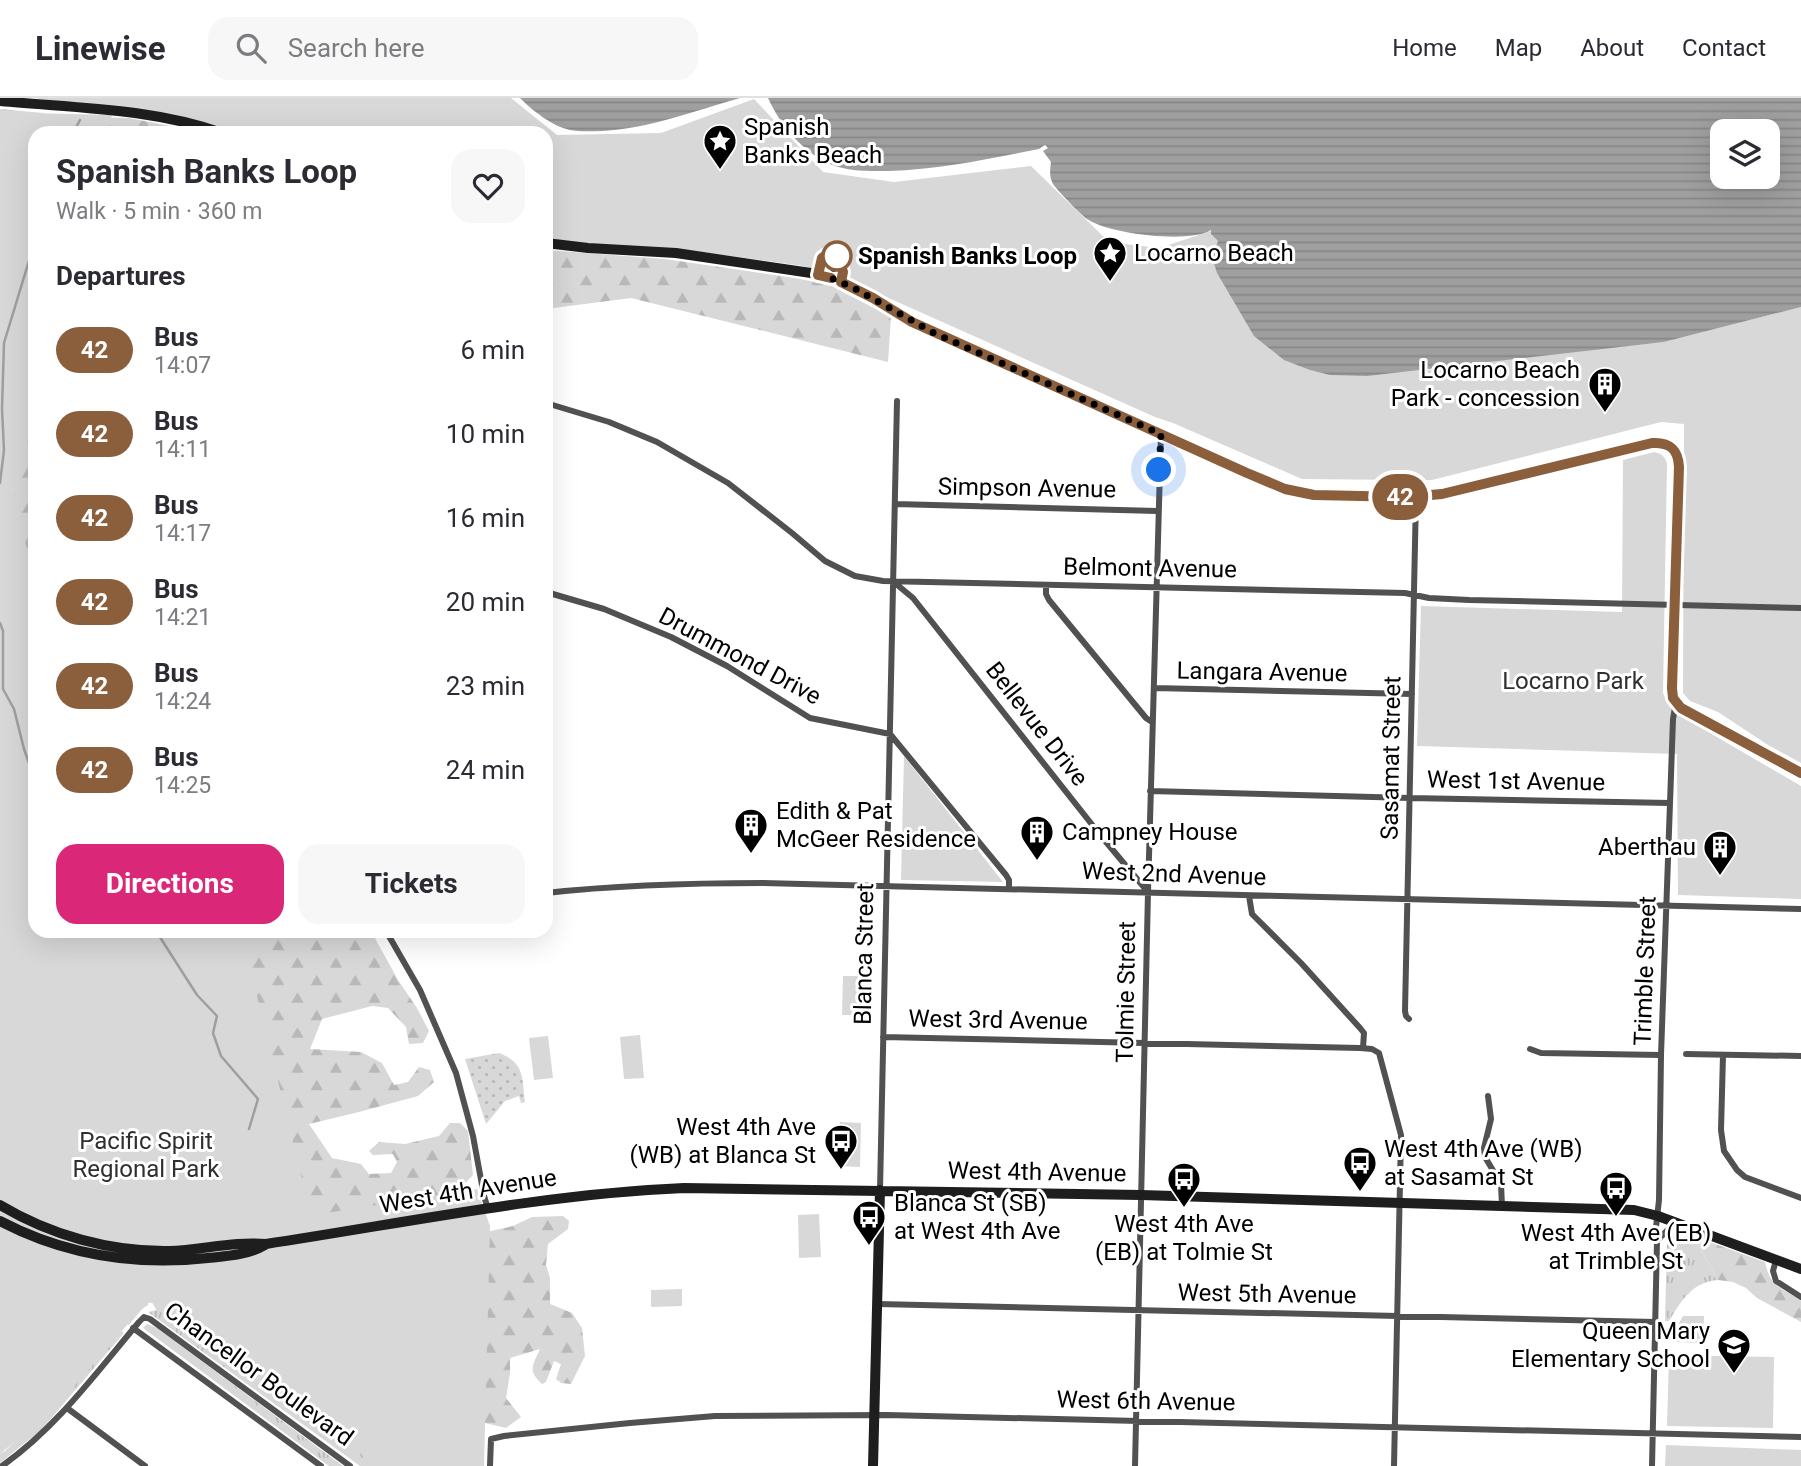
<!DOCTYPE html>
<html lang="en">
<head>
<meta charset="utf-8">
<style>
  :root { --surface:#fff; --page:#f7f7f7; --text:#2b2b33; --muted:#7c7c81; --line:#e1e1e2; --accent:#db2777 }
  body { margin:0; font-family:Roboto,sans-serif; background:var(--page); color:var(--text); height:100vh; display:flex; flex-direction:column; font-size:26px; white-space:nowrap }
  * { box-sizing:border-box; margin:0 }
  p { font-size:23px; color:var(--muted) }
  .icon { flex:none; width:38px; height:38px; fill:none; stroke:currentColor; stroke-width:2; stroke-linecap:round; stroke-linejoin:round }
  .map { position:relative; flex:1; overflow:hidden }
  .details { position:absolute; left:28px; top:28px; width:525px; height:812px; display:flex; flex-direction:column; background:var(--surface); border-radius:21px; box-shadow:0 7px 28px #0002 }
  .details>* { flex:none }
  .badge { padding:0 14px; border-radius:23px; font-size:24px; line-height:46px }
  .controls { position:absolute; left:1710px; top:21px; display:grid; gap:14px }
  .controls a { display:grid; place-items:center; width:70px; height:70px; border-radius:14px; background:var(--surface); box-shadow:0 7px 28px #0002; font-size:35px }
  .you { position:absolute; width:35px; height:35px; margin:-18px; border:5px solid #fff; border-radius:50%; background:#1a73e8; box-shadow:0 0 0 10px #1a73e833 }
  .map>.badge { position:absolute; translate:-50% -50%; box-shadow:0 0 0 4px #fff }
  h2 { padding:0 28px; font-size:26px; line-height:63px }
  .round { display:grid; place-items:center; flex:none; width:74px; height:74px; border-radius:21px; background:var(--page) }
  .head { display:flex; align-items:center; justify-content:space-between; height:119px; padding:0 28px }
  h1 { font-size:33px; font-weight:700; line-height:52px }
  .primary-button { display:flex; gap:14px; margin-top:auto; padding:14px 28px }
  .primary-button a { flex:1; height:80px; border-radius:21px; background:var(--accent); color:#fff; font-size:28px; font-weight:700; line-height:80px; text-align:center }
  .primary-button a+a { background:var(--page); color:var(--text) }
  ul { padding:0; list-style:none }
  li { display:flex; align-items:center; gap:21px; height:84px; padding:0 28px }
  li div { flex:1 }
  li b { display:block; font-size:26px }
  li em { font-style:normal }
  li .badge { min-width:77px; font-weight:700; text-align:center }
  header { display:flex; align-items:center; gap:42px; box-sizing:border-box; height:98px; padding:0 35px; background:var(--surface); border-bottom:2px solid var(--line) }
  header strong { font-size:33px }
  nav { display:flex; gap:38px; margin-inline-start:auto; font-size:24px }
  .search { width:490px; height:63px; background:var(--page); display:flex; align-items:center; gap:18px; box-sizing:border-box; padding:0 24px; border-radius:21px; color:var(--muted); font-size:26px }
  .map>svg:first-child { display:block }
  .grass { fill:url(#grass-tufts) }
  .forest { fill:url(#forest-firs) }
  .park { fill:#d8d8d8 }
  .garden { fill:url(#garden-dots) }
  .water { fill:url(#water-rules); fill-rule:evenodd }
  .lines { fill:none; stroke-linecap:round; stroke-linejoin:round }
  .stream { stroke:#9f9f9f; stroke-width:2.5 }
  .street { stroke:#515151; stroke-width:6 }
  .secondary { stroke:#1e1e1e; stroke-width:10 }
  .line-casing { stroke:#fff; stroke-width:16 }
  .line { stroke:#8b5e3c; stroke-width:10 }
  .walk { stroke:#000; stroke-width:7; stroke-dasharray:0 12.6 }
  .stop-dot { fill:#fff; stroke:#8b5e3c; stroke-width:3.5 }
  .labels { text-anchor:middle; stroke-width:6; stroke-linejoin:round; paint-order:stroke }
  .poi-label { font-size:24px; fill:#000; stroke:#fff; text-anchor:start }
  .stop-label { font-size:24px; font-weight:bold; fill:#000; stroke:#fff; text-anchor:start }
  .street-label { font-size:24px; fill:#000; stroke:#fff }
  .park-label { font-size:24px; fill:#2f2f2f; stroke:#fff }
</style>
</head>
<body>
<header>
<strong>Linewise</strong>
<div class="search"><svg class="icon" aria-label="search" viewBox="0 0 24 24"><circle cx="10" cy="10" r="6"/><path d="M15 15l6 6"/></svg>Search here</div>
<nav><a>Home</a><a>Map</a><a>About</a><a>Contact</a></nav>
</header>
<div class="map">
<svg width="1801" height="1368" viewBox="0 0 1801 1368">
  <defs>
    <pattern id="grass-tufts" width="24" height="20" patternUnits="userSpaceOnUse" patternTransform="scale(1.75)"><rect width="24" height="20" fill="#d8d8d8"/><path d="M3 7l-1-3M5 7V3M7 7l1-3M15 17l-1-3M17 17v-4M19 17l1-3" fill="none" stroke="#b8b8b8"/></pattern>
    <pattern id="forest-firs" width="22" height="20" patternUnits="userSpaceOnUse" patternTransform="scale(1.75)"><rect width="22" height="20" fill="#d8d8d8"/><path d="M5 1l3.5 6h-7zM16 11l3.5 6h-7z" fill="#b8b8b8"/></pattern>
    <pattern id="garden-dots" width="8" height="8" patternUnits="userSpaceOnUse" patternTransform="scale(1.75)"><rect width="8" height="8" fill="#d8d8d8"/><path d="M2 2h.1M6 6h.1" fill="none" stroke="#b8b8b8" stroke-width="1.8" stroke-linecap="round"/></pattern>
    <pattern id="water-rules" width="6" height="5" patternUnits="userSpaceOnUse" patternTransform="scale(1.75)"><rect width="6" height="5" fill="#9f9f9f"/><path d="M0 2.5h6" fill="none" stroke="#878787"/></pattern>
  </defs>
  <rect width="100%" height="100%" fill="#fff"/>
  <path class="grass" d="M 1680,1134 L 1693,1138 L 1718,1182 C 1692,1184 1681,1203 1669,1223 L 1665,1223 L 1667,1144 L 1668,1139 L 1674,1135 Z
    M 169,1209 L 172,1209 L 195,1222 L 254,1275 L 300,1310 L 317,1311 L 347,1343 L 379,1368 L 360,1368 L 148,1214 Z
    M 147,1226 L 157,1230 L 343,1368 L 329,1368 L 143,1230 Z
    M 121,1233 L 124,1235 L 42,1331 L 0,1365 L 0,1356 L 5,1353 L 96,1261 Z"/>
  <path class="forest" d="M 0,11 L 43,15 L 56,26 L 78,19 L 129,20 L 184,31 L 198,35 L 35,35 L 35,833 L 371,833 L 398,882 L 417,910 L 429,933 L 423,945 L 409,946 L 406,929 L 388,910 L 372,908 L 322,921 L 310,951 L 361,954 L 382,965 L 394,987 L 408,984 L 419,969 L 430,972 L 434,984 L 418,998 L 359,1014 L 309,1026 L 332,1060 L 361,1066 L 369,1076 L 391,1075 L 397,1064 L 393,1056 L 373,1057 L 369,1053 L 379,1044 L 405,1046 L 439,1038 L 450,1025 L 460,1025 L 468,1033 L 473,1077 L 452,1099 L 316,1121 L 0,1091 Z
    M 546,152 L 665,161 L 795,180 L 830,187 L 891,219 L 888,264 L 631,200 L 546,211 Z
    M 563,1118 L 569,1123 L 568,1131 L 548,1146 L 546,1167 L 550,1180 L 550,1206 L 572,1215 L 582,1230 L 585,1258 L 571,1286 L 561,1285 L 556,1281 L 561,1266 L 554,1263 L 546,1284 L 542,1286 C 527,1272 533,1267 540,1251 L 510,1260 L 510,1275 L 506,1300 L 521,1319 L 506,1330 L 485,1325 L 479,1285 L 379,1368 L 347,1343 L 317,1311 L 300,1310 L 254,1275 L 218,1253 L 195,1222 L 172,1209 L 157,1213 L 150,1201 L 148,1202 L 148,1207 L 142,1211 L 129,1227 L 109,1220 L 132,1203 L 455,1141 L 513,1128 L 532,1119 Z
    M 1693,1138 L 1765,1164 C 1771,1191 1781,1188 1801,1203 L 1801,1224 L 1757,1200 L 1746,1190 L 1733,1184 L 1718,1182 Z"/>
  <path class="park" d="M 33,0 L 511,0 L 557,37 L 661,35 L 754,1 L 823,74 L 894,84 L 1031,68 L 1109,144 L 1159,150 L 1211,133 L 1211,136 L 1218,143 L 1426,272 L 1549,256 L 1664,244 L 1801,209 L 1801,665 L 1768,647 L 1718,614 L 1690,603 L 1683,595 L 1684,326 L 1661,324 L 1432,382 L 1405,382 L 1302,381 L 1173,325 L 1155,319 L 893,202 L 826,175 L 803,168 L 680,151 L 604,147 L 546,141 L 546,35 L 234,35 L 187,22 Z
    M 0,13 L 30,15 L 112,17 L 107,35 L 35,35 L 35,315 L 14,396 L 35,486 L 35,833 L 241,833 L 308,1105 L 314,1117 L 477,1091 L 490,1128 L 484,1368 L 376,1368 L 355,1351 L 317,1311 L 242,1271 L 170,1204 L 146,1205 L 60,1305 L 0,1356 Z
    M 1654,354 C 1662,356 1665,358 1667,366 L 1663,595 L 1667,605 L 1679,617 L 1801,688 L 1801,801 L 1678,797 L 1677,656 L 1417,648 L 1421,508 L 1622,514 L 1623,362 Z
    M 904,658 L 1003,784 L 901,782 Z
    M 843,878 L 863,878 L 863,917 L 842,917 Z
    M 640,937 L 644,980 L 624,981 L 620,939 Z
    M 548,938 L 553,980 L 534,982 L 529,940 Z
    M 840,1024 L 861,1025 L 860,1069 L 838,1068 Z
    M 819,1116 L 821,1159 L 799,1160 L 798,1117 Z
    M 682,1191 L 682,1208 L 651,1209 L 651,1192 Z
    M 1683,1218 L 1704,1218 L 1703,1245 L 1676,1244 L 1676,1230 Z
    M 1669,1257 L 1774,1259 L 1773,1330 L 1667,1328 Z
    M 1666,1347 L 1801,1352 L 1801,1368 L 1665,1368 Z"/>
  <path class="garden" d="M 499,955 C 525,965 522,980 525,1004 L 521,1005 L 519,998 L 505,1003 L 486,1026 L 465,961 Z"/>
  <path class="water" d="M 520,0 L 740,0 C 695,13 650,30 603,33 C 592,33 580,34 570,32 C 552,28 533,13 520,0 Z
    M 768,0 L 1801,0 L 1801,209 L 1664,244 L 1367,278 L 1330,277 L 1310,272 L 1284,262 L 1254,238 L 1217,175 L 1212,159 L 1218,143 L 1211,136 L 1211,132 C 1190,146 1108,136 1087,121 C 1082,118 1056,91 1053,86 C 1049,79 1050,71 1051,64 L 1043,53 L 1048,50 L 1045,47 L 1039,51 C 989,61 940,71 889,73 C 869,73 849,74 830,66 C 803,54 780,27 768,0 ZM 1722,33 L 1768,33 L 1768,79 L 1722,79 Z"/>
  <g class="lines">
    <path class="stream" d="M 73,35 L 80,22
      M 0,385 L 4,352 L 2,311 L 4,245 L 35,143
      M 0,525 L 3,533 L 3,591 L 14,611 L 24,651 L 35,682
      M 156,833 L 197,897 L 217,918 L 213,935 L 221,958 L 258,1001 L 249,1031"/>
    <path class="street" d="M 546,305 L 609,324 L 657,344 L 728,385 L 792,435 L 825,463 L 855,478 L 883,483 L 1405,495 L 1429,500 L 1469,502 L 1801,510
      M 895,406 L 1157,413
      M 895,485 L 913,500 L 1101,738 L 1148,794
      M 1046,487 L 1046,496 L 1049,502 L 1146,620 L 1152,624
      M 546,494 L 604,511 L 671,539 L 727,568 L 810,620 L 890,636 L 1006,777 L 1009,782 L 1009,791
      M 1154,590 L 1412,596
      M 1150,693 L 1410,700 L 1670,705
      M 546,795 C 618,787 690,785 763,785 L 1801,811
      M 1249,798 L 1252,816 L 1301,865 L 1360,930 L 1364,935 L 1363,950
      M 386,833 L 420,892 L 456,975 L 473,1038 L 484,1098 L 488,1111
      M 1409,921 L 1406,918 L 1405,913 L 1416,399
      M 883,939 L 1360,950 L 1372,951 L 1379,955 L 1401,1037 L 1394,1368
      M 1530,951 L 1541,955 L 1661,957
      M 1686,956 L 1801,958
      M 1723,957 L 1721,1032 L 1724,1053 L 1737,1072 L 1745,1079 L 1801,1100
      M 1488,998 L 1491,1021 L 1484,1050 L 1485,1059 L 1501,1086 L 1502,1108
      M 880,1092 L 897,303
      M 1657,1143 L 1675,1124
      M 1776,1162 L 1773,1173 L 1776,1183 L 1801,1199
      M 878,1206 L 1655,1224
      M 133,1230 L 321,1368
      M 67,1310 L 145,1368
      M 2,1368 C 57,1329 96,1275 139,1224 L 144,1219 L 150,1221 L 350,1368
      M 490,1368 L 491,1341 L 504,1338 L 630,1325 L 715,1318 L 887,1317 L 1801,1339
      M 1135,1368 L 1148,794 L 1161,336
      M 1652,1368 L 1657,1143 L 1655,1138 L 1659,1102 L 1661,957 L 1673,621 L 1676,604"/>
    <path class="secondary" d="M 0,3 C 74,10 151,10 222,35
      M 546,145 L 588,150 L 676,155 L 811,175 C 858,184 893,216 935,235 C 1047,287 1160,337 1272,386 C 1302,398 1333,397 1365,398 C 1390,399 1416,399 1442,396 L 1652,346 C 1670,344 1678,351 1679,369 L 1672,590 L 1673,599 L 1681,610 L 1801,675
      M 0,1107 C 50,1137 110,1154 169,1153 C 202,1152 234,1143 266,1146 C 405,1125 543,1096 684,1090 L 1141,1097 L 1634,1112 L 1658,1118 L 1801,1171
      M 0,1123 C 65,1157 135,1168 208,1160 C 228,1158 248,1157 265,1147
      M 873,1368 L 880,1092"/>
  </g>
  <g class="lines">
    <defs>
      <path id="line" d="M 831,180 L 818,177 L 822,160 L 826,157 L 838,158 L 843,174 L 841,184 L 873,200 L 912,224 L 1247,375 L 1285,391 L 1314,397 L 1407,399 L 1442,396 L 1652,345 C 1670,344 1678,351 1679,369 L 1672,590 L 1673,600 L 1681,610 L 1801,675"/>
    </defs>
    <use href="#line" class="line-casing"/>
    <use href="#line" class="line"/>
    <path class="walk" d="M 837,158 L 831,180 L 854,190 L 934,235 L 1161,336 L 1159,372"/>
  </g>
  <defs>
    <symbol id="sight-pin" viewBox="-11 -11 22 30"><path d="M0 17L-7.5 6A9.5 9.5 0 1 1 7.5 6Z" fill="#000" stroke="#fff"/><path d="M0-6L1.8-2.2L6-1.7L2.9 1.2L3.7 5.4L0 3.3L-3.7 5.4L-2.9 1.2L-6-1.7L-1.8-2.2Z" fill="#fff"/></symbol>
    <symbol id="building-pin" viewBox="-11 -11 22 30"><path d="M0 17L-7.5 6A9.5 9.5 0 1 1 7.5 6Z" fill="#000" stroke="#fff"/><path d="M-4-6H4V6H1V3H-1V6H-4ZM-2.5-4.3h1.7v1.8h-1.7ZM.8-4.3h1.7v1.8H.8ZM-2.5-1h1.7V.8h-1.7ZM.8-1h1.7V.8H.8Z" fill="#fff"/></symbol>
    <symbol id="bus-pin" viewBox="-11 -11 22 30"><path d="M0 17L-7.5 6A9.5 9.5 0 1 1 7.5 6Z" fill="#000" stroke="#fff"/><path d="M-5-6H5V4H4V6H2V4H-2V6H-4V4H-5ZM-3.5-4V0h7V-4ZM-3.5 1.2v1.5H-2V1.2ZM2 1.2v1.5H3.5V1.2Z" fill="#fff"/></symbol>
    <symbol id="school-pin" viewBox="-11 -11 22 30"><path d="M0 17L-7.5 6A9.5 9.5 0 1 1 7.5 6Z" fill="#000" stroke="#fff"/><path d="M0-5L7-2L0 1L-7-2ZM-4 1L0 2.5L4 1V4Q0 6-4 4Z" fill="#fff"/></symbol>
  </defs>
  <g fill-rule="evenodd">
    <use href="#sight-pin" x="701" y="24" width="38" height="52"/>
    <use href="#sight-pin" x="1091" y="136" width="38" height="52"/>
    <use href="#building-pin" x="1586" y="267" width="38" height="52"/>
    <use href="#building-pin" x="732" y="708" width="38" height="52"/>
    <use href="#building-pin" x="1018" y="715" width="38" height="52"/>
    <use href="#building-pin" x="1701" y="730" width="38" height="52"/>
    <use href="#bus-pin" x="822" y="1024" width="38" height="52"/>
    <use href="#bus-pin" x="1341" y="1046" width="38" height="52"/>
    <use href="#bus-pin" x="1165" y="1062" width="38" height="52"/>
    <use href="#bus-pin" x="1597" y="1071" width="38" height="52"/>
    <use href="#bus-pin" x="850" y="1100" width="38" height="52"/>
    <use href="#school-pin" x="1715" y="1228" width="38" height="52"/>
  </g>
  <circle class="stop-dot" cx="837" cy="158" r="14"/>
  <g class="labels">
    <g class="poi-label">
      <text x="744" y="37">Spanish<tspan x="744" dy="28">Banks Beach</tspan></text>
      <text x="1134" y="163">Locarno Beach</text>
      <text x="1580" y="280" text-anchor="end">Locarno Beach<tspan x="1580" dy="28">Park - concession</tspan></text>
      <text x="776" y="721">Edith &amp; Pat<tspan x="776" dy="28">McGeer Residence</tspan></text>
      <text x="1062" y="742">Campney House</text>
      <text x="1696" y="757" text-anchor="end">Aberthau</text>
      <text x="816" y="1037" text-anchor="end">West 4th Ave<tspan x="816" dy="28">(WB) at Blanca St</tspan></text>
      <text x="1384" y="1059">West 4th Ave (WB)<tspan x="1384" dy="28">at Sasamat St</tspan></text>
      <text x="894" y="1113">Blanca St (SB)<tspan x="894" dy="28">at West 4th Ave</tspan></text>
      <text x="1184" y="1134" text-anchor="middle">West 4th Ave<tspan x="1184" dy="28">(EB) at Tolmie St</tspan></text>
      <text x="1616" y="1143" text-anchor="middle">West 4th Ave (EB)<tspan x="1616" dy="28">at Trimble St</tspan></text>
      <text x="1710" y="1241" text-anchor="end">Queen Mary<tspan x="1710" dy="28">Elementary School</tspan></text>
    </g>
    <g class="stop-label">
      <text x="858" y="166">Spanish Banks Loop</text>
    </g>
    <g class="street-label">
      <text transform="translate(1027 390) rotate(1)" y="8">Simpson Avenue</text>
      <text transform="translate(1150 470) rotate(1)" y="8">Belmont Avenue</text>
      <text transform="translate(740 558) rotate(28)" y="8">Drummond Drive</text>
      <text transform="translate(1262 574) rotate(1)" y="8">Langara Avenue</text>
      <text transform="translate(1037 626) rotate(52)" y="8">Bellevue Drive</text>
      <text transform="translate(1391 660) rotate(-89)" y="8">Sasamat Street</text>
      <text transform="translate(1516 683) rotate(1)" y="8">West 1st Avenue</text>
      <text transform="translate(1174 776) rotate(2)" y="8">West 2nd Avenue</text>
      <text transform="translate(864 856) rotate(-89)" y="8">Blanca Street</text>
      <text transform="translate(1645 873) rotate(-88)" y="8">Trimble Street</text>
      <text transform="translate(1126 894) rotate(-89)" y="8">Tolmie Street</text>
      <text transform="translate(998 922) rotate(1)" y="8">West 3rd Avenue</text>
      <text transform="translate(1037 1074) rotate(1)" y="8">West 4th Avenue</text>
      <text transform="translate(468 1093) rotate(-9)" y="8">West 4th Avenue</text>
      <text transform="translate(1267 1196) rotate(1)" y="8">West 5th Avenue</text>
      <text transform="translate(259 1276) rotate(36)" y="8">Chancellor Boulevard</text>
      <text transform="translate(1146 1303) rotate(1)" y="8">West 6th Avenue</text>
    </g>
    <g class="park-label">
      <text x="1573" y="591">Locarno Park</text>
      <text x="146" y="1051">Pacific Spirit<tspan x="146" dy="28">Regional Park</tspan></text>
    </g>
  </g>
</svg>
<div class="controls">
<a><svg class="icon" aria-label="layers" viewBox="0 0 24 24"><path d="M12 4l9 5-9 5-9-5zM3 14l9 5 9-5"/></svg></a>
</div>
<div class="you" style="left:1159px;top:372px"></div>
<b class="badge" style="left:1400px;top:399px;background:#8b5e3c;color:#fff">42</b>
<section class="details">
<div class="head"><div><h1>Spanish Banks Loop</h1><p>Walk · 5 min · 360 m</p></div><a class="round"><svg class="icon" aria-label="heart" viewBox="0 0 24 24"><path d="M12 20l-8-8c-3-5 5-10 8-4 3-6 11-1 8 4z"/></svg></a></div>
<h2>Departures</h2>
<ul>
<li><span class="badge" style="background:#8b5e3c;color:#fff">42</span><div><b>Bus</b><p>14:07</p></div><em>6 min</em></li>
<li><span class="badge" style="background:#8b5e3c;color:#fff">42</span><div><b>Bus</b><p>14:11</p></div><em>10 min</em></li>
<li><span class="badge" style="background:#8b5e3c;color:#fff">42</span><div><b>Bus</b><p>14:17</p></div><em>16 min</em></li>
<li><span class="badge" style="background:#8b5e3c;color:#fff">42</span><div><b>Bus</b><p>14:21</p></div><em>20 min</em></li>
<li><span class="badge" style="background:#8b5e3c;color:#fff">42</span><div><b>Bus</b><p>14:24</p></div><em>23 min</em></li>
<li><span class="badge" style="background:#8b5e3c;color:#fff">42</span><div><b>Bus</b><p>14:25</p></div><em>24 min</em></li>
</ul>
<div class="primary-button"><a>Directions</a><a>Tickets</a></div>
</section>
</div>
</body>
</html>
